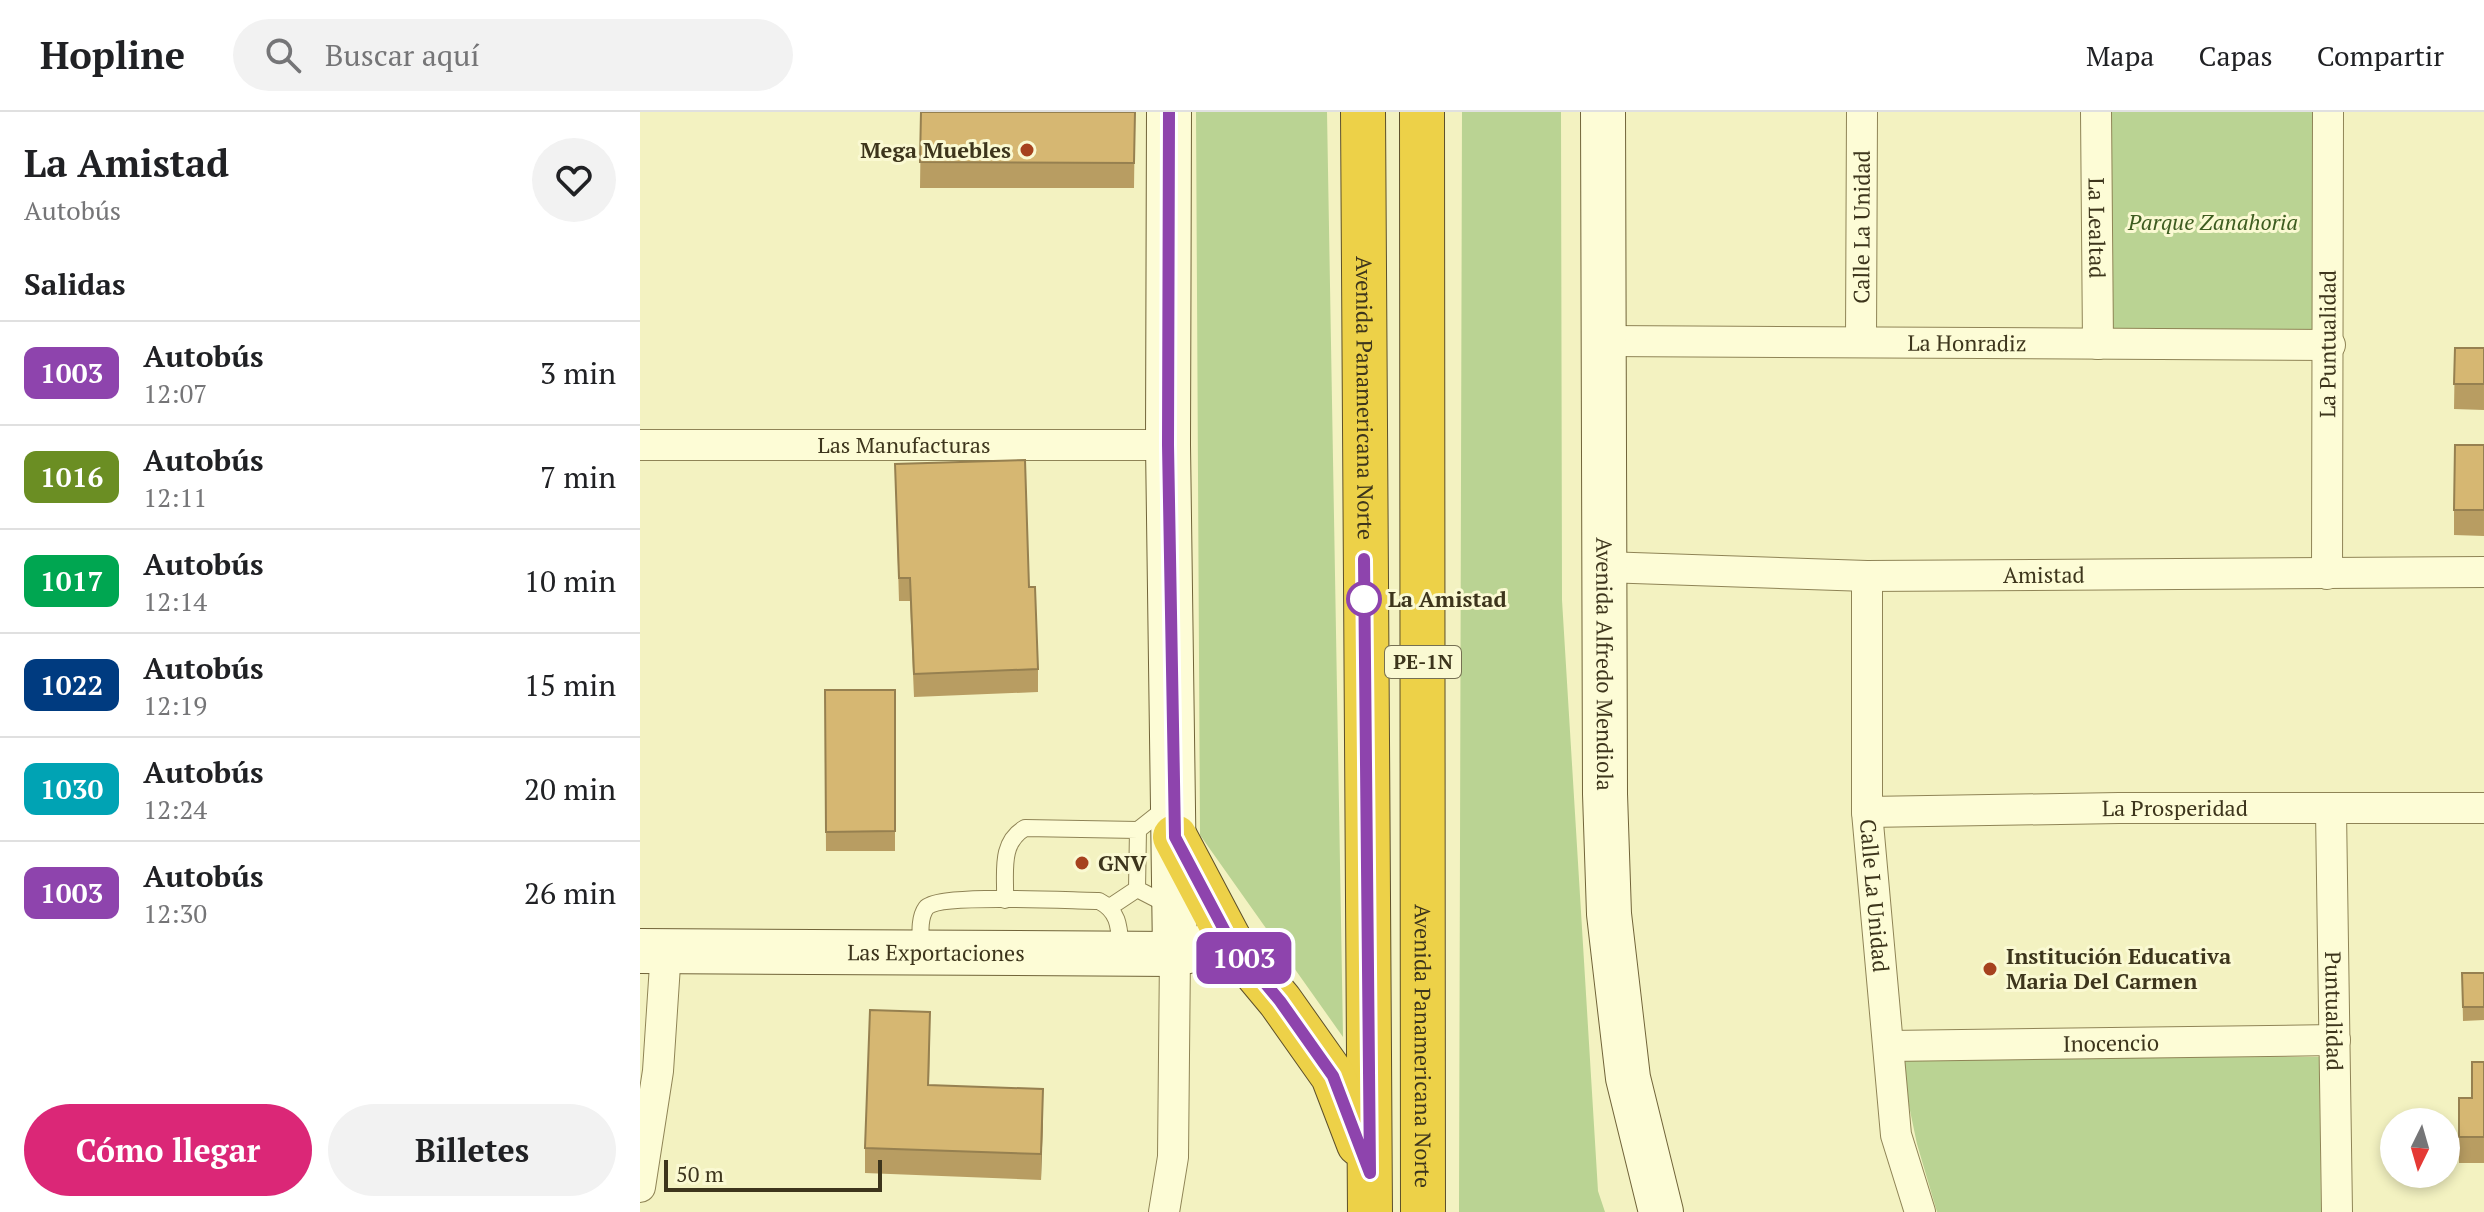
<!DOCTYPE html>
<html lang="es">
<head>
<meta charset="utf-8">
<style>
  :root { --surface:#fff; --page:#f2f2f2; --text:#202124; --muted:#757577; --line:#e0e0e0; --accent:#db2777 }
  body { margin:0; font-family:"PT Serif",serif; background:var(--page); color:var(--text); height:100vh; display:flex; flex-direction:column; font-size:30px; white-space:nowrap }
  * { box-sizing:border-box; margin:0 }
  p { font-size:26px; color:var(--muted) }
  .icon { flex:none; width:44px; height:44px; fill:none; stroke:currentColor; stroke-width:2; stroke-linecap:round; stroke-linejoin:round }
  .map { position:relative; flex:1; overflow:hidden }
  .panel { display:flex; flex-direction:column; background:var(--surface); width:640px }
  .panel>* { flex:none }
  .badge { padding:0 16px; border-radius:12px; font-size:28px; line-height:52px }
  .needle { width:52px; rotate:185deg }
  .tools { position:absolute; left:1740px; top:996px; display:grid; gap:16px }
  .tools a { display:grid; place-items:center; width:80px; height:80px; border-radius:50%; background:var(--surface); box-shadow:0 4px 12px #0003; font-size:40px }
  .scale { position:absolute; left:24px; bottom:20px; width:218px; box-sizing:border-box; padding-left:8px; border:4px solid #3d351c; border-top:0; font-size:22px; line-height:28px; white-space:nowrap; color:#3d351c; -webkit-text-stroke:6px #faf9d2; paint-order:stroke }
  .map>.badge { position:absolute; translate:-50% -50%; box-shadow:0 0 0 4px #fff }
  h2 { padding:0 24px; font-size:30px; line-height:72px }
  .round { display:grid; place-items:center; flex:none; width:84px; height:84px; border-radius:42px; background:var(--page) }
  .head { display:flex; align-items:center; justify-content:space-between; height:136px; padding:0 24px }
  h1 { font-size:38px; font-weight:700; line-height:60px }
  .cta { display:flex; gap:16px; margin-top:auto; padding:16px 24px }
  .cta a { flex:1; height:92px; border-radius:48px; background:var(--accent); color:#fff; font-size:32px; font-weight:700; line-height:92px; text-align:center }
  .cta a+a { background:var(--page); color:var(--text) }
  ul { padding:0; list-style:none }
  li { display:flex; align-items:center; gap:24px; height:104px; padding:0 24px; border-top:2px solid var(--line) }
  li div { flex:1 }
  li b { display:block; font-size:30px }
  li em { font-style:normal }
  li .badge { min-width:88px; font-weight:700; text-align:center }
  header { display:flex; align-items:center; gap:48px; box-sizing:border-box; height:112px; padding:0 40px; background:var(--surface); border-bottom:2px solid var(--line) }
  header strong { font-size:38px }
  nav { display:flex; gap:44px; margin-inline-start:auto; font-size:28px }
  .search { width:560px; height:72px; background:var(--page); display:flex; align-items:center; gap:20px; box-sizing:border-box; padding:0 28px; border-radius:44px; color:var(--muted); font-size:30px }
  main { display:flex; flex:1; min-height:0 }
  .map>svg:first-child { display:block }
  .green { fill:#bad393 }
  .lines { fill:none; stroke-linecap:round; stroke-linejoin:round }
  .lane-casing { stroke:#8f8456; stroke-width:18 }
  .street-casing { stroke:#8f8456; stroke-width:32 }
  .secondary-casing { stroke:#716439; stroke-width:46 }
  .highway-casing { stroke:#5d502b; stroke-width:46 }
  .lane { stroke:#fdfcd6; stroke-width:16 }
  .street { stroke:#fdfcd6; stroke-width:30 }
  .secondary { stroke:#fdfcd6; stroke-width:44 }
  .highway { stroke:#edd148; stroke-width:44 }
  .wall { fill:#b89d62 }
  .shaded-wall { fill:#968050 }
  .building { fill:#d6b772; stroke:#968050; stroke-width:2 }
  .line-casing { stroke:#fff; stroke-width:18 }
  .line { stroke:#8e44ad; stroke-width:12 }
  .poi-dot { fill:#a6421e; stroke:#faf9d2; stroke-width:3 }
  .stop-dot { fill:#fff; stroke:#8e44ad; stroke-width:4 }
  .labels { text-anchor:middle; stroke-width:6; stroke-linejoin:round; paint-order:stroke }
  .shield { fill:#faf9d2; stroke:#767053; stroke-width:2 }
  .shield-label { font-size:20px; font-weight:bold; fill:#3d351c }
  .poi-label { font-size:22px; font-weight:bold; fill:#3d351c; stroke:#faf9d2; text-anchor:start }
  .park-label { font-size:22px; font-style:italic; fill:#3d5c20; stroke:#faf9d2 }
  .street-label { font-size:22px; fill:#3d351c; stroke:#faf9d2 }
  .stop-label { font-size:22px; font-weight:bold; fill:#3d351c; stroke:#faf9d2; text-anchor:start }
</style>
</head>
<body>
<header>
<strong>Hopline</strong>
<div class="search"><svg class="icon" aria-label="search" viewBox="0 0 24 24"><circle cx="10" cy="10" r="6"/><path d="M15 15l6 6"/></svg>Buscar aquí</div>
<nav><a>Mapa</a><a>Capas</a><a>Compartir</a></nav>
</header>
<main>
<section class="panel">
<div class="head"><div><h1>La Amistad</h1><p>Autobús</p></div><a class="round"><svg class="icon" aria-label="heart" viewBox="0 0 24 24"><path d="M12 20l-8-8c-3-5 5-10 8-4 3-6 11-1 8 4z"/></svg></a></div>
<h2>Salidas</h2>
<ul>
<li><span class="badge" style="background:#8e44ad;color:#fff">1003</span><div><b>Autobús</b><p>12:07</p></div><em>3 min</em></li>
<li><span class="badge" style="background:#6b8e23;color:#fff">1016</span><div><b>Autobús</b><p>12:11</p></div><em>7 min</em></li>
<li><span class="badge" style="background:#00a651;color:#fff">1017</span><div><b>Autobús</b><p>12:14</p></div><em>10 min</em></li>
<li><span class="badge" style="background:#003b80;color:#fff">1022</span><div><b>Autobús</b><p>12:19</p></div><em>15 min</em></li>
<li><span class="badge" style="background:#00a3b4;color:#fff">1030</span><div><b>Autobús</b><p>12:24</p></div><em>20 min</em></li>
<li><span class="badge" style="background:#8e44ad;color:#fff">1003</span><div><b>Autobús</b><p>12:30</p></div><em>26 min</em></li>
</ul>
<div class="cta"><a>Cómo llegar</a><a>Billetes</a></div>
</section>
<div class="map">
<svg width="1844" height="1100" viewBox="0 0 1844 1100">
  <rect width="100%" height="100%" fill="#f3f2c1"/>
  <path class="green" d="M 556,0 L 687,0 L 703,925 L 560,723 Z
    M 822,0 L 921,0 L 922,488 L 958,1079 L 965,1100 L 819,1100 Z
    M 1467,0 L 1678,0 L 1680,221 L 1468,222 Z
    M 1679,945 L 1681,1100 L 1297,1100 L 1277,1032 L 1259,946 Z"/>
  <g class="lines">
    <defs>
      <path id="lane" d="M 527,695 L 498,718 L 497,777 L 530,794
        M 365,788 C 366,761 359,731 385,716 L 498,718
        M 470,795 L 497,777
        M 281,839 C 281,826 278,807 286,796 C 298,781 432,789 459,789 C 481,800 479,819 481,841"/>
      <g id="street">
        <path id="s1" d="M 1456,0 L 1458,232"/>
        <path id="s2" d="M 965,229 L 1690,233"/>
        <path id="s3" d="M 1221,229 L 1222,0"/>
        <path id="s4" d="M 0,333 L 528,333"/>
        <path id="s5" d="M 964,455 L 1227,464 L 1844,460"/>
        <path id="s6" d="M 1687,462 L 1688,0"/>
        <path id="s7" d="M 1227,464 L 1227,700 L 1256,1023 L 1280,1100"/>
        <path id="s8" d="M 1691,699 L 1697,1100"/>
        <path id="s9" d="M 1227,700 L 1479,696 L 1844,696"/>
        <path id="s10" d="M 1249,934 L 1695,928"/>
        <path d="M 0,1075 L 18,959 L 26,838"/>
        <path d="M 524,1100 L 533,1045 L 535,842"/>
      </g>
      <g id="secondary">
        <path d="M 529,0 L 528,333 L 535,842"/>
        <path id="s11" d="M 963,0 L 965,682 L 969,802 L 988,966 L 1021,1100"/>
        <path id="s12" d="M 0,839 L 535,842 L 590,829"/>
      </g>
      <g id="highway">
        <path id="s13" d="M 723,0 L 730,1100"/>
        <path id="s14" d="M 782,0 L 783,1100"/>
        <path d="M 535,725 L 590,829 L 640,889 L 693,964 L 719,1032"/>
      </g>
    </defs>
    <use href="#lane" class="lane-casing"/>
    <use href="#street" class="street-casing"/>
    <use href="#secondary" class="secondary-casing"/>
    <use href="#highway" class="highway-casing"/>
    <use href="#lane" class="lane"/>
    <use href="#street" class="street"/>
    <use href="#secondary" class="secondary"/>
    <use href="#highway" class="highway"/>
  </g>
  <path class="wall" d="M 281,0 L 495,0 L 494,76 L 280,76 Z
    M 1815,236 L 1844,236 L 1844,298 L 1814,297 Z
    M 1844,333 L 1844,424 L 1814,423 L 1814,398 Z
    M 255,352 L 389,475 L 398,557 L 398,580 L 274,585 L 270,489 L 259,489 Z
    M 185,578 L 255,578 L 255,739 L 186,739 Z
    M 1822,861 L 1844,861 L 1844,908 L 1823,909 Z
    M 290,926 L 289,973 L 403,1003 L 401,1068 L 225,1061 L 225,1036 Z
    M 1844,950 L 1844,1051 L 1819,1051 L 1819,986 L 1832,986 Z"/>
  <path class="shaded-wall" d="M 403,977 L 403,1003 L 401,1068 L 401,1042 Z"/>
  <path class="building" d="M 281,0 L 495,0 L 494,51 L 280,50 Z
    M 1815,236 L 1844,236 L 1844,272 L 1814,272 Z
    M 1815,333 L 1844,333 L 1844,398 L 1814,398 Z
    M 385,348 L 389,475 L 395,475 L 398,557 L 274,562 L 270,466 L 259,466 L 255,352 Z
    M 185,578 L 255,578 L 255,719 L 186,720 Z
    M 1822,861 L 1844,861 L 1844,895 L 1823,895 Z
    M 230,898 L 290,900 L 288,973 L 403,977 L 401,1042 L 225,1036 Z
    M 1832,950 L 1844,950 L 1844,1025 L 1819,1025 L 1819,986 L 1832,986 Z"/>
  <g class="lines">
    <defs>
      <path id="line" d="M 529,0 L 528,333 L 535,725 L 590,829 L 640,889 L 693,964 L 730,1061 L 724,447"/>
    </defs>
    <use href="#line" class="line-casing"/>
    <use href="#line" class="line"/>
  </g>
  <g class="poi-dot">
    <circle cx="387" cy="38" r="8"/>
    <circle cx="442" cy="751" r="8"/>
    <circle cx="1350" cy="857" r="8"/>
  </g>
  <circle class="stop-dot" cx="724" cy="487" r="16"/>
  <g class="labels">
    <rect class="shield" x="745" y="534" width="76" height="32" rx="6"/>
    <g class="shield-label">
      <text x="783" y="557">PE-1N</text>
    </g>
    <g class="poi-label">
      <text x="371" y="46" text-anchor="end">Mega Muebles</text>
      <text x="458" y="759">GNV</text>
      <text x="1366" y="852">Institución Educativa<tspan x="1366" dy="25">Maria Del Carmen</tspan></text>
    </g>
    <g class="park-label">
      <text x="1573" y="118">Parque Zanahoria</text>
    </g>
    <g class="street-label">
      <text dy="8" stroke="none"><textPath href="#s3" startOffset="114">Calle La Unidad</textPath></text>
      <text dy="8" stroke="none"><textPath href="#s1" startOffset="116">La Lealtad</textPath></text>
      <text dy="8" stroke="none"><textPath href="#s2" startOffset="362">La Honradiz</textPath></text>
      <text dy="8" stroke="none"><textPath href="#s6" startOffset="230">La Puntualidad</textPath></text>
      <text dy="8" stroke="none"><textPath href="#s13" startOffset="286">Avenida Panamericana Norte</textPath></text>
      <text dy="8" stroke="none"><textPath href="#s4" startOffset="264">Las Manufacturas</textPath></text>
      <text dy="8" stroke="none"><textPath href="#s5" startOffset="440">Amistad</textPath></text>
      <text dy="8" stroke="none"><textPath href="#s11" startOffset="552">Avenida Alfredo Mendiola</textPath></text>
      <text dy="8" stroke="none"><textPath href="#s9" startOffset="308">La Prosperidad</textPath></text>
      <text dy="8" stroke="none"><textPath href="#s7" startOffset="320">Calle La Unidad</textPath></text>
      <text dy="8" stroke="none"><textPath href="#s12" startOffset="296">Las Exportaciones</textPath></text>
      <text dy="8" stroke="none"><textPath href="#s8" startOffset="200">Puntualidad</textPath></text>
      <text dy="8" stroke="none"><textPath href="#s10" startOffset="222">Inocencio</textPath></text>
      <text dy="8" stroke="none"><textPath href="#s14" startOffset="934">Avenida Panamericana Norte</textPath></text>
    </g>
    <g class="stop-label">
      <text x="748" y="495">La Amistad</text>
    </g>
  </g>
</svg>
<div class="tools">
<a><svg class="needle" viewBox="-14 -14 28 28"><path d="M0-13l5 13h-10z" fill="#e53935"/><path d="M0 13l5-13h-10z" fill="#757577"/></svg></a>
</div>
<div class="scale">50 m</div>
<b class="badge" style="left:604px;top:846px;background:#8e44ad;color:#fff">1003</b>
</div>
</main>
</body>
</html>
